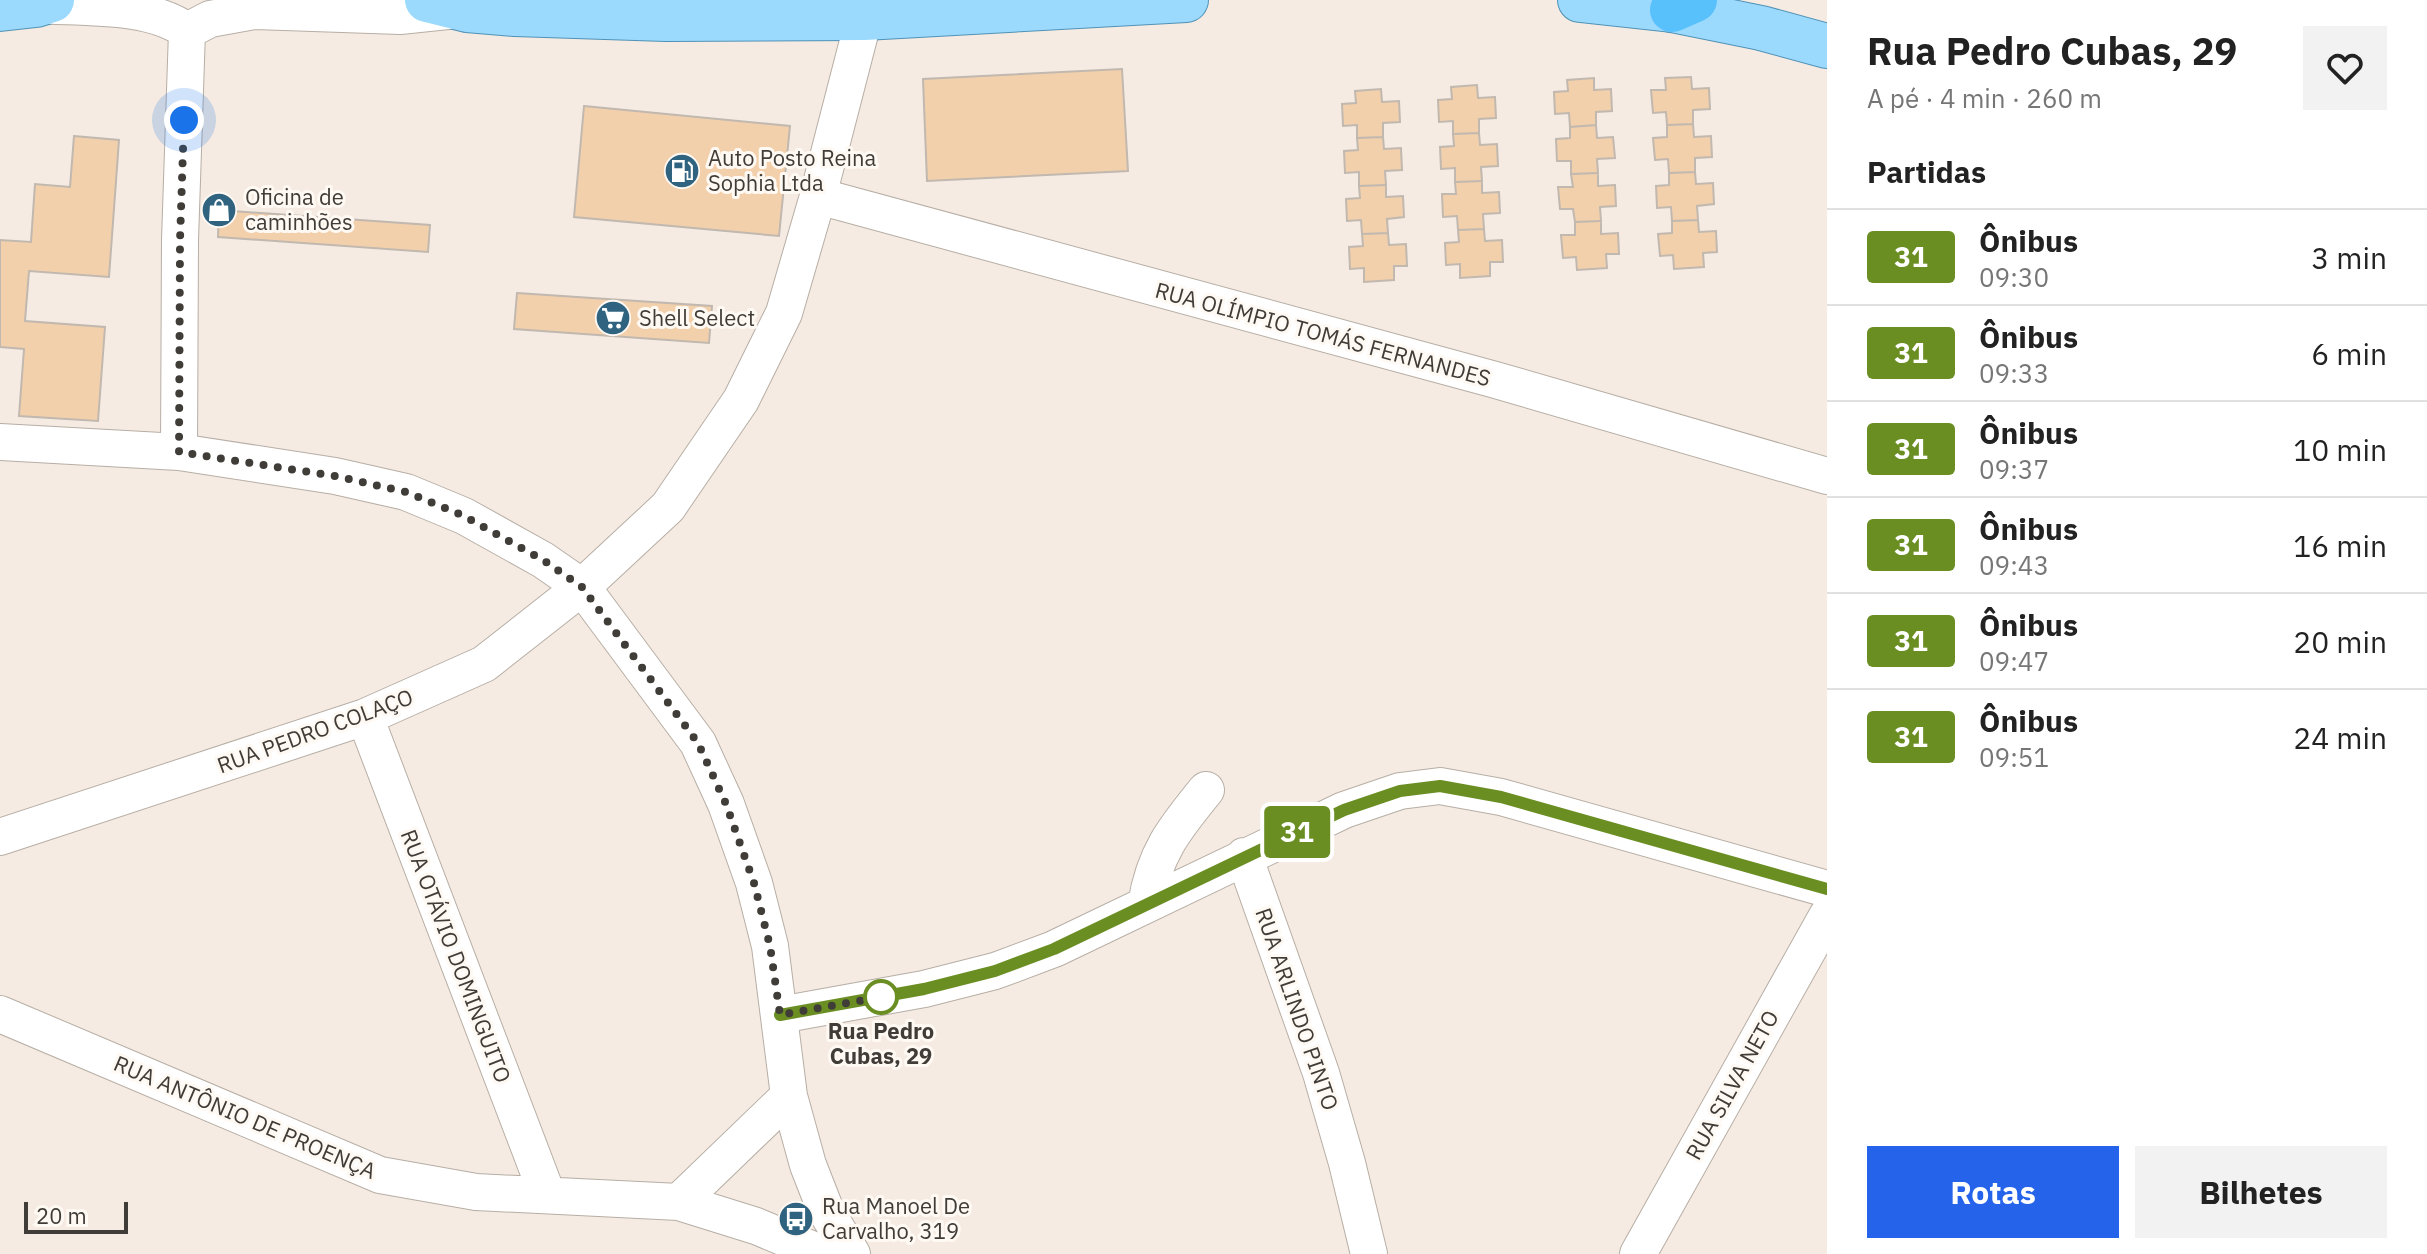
<!DOCTYPE html>
<html lang="pt">
<head>
<meta charset="utf-8">
<style>
  :root { --surface:#fff; --page:#f2f2f2; --text:#222; --muted:#767676; --line:#e0e0e0; --accent:#2563eb }
  body { margin:0; font-family:"IBM Plex Sans",sans-serif; background:var(--page); color:var(--text); height:100vh; display:flex; flex-direction:column; font-size:30px; white-space:nowrap }
  * { box-sizing:border-box; margin:0 }
  p { font-size:26px; color:var(--muted) }
  .icon { flex:none; width:44px; height:44px; fill:none; stroke:currentColor; stroke-width:2; stroke-linecap:round; stroke-linejoin:round }
  .map { position:relative; flex:1; overflow:hidden }
  .drawer { display:flex; flex-direction:column; background:var(--surface); width:600px }
  .drawer>* { flex:none }
  .badge { padding:0 16px; border-radius:6px; font-size:28px; line-height:52px }
  .scale { position:absolute; left:24px; bottom:20px; width:104px; box-sizing:border-box; padding-left:8px; border:4px solid #403c38; border-top:0; font-size:22px; line-height:28px; white-space:nowrap; color:#403c38; -webkit-text-stroke:6px #fff9f3; paint-order:stroke }
  .you { position:absolute; width:40px; height:40px; margin:-20px; border:6px solid #fff; border-radius:50%; background:#1a73e8; box-shadow:0 0 0 12px #1a73e833 }
  .map>.badge { position:absolute; translate:-50% -50%; box-shadow:0 0 0 4px #fff }
  h2 { padding:0 40px; font-size:30px; line-height:72px }
  .round { display:grid; place-items:center; flex:none; width:84px; height:84px; border-radius:0px; background:var(--page) }
  .head { display:flex; align-items:center; justify-content:space-between; height:136px; padding:0 40px }
  h1 { font-size:38px; font-weight:800; line-height:60px }
  .primary-button { display:flex; gap:16px; margin-top:auto; padding:16px 40px }
  .primary-button a { flex:1; height:92px; border-radius:0px; background:var(--accent); color:#fff; font-size:32px; font-weight:800; line-height:92px; text-align:center }
  .primary-button a+a { background:var(--page); color:var(--text) }
  ul { padding:0; list-style:none }
  li { display:flex; align-items:center; gap:24px; height:96px; padding:0 40px; border-top:2px solid var(--line) }
  li div { flex:1 }
  li b { display:block; font-size:30px }
  li em { font-style:normal }
  li .badge { min-width:88px; font-weight:700; text-align:center }
  main { display:flex; flex:1; min-height:0 }
  .map>svg:first-child { display:block }
  .building { fill:#f3d0ac; stroke:#c1b8af; stroke-width:2 }
  .lines { fill:none; stroke-linecap:round; stroke-linejoin:round }
  .minor-casing { stroke:#b7aea5; stroke-width:38 }
  .major-casing { stroke:#5092b7; stroke-width:46 }
  .highway-casing { stroke:#5092b7; stroke-width:46 }
  .minor { stroke:#fff; stroke-width:36 }
  .major { stroke:#9bdafd; stroke-width:44 }
  .highway { stroke:#58c1fb; stroke-width:44 }
  .line-casing { stroke:#fff; stroke-width:18 }
  .line { stroke:#6b8e23; stroke-width:12 }
  .walk { stroke:#403c38; stroke-width:8; stroke-dasharray:0 14.4 }
  .stop-dot { fill:#fff; stroke:#6b8e23; stroke-width:4 }
  .labels { text-anchor:middle; stroke-width:6; stroke-linejoin:round; paint-order:stroke }
  .poi-label { font-size:22px; fill:#403c38; stroke:#fff9f3; text-anchor:start }
  .street-label { font-size:22px; fill:#403c38; stroke:#fff9f3 }
  .stop-label { font-size:22px; font-weight:bold; fill:#403c38; stroke:#fff9f3 }
</style>
</head>
<body>
<main>
<div class="map">
<svg width="1827" height="1254" viewBox="0 0 1827 1254">
  <rect width="100%" height="100%" fill="#f5ebe2"/>
  <path class="building" d="M 1122,69 L 1128,171 L 927,181 L 923,79 Z
    M 1691,77 L 1692,89 L 1709,88 L 1710,109 L 1693,110 L 1693,124 L 1667,125 L 1666,112 L 1653,113 L 1651,90 L 1666,90 L 1665,78 Z
    M 1594,78 L 1594,90 L 1611,89 L 1612,111 L 1596,112 L 1596,125 L 1570,127 L 1569,113 L 1555,114 L 1554,92 L 1568,91 L 1567,80 Z
    M 1477,85 L 1478,98 L 1495,97 L 1496,118 L 1479,119 L 1479,133 L 1453,134 L 1453,121 L 1439,122 L 1438,100 L 1452,99 L 1451,87 Z
    M 1381,89 L 1382,102 L 1399,101 L 1400,122 L 1383,123 L 1383,137 L 1357,138 L 1357,125 L 1343,126 L 1342,104 L 1356,103 L 1355,91 Z
    M 584,106 L 790,126 L 779,236 L 574,217 Z
    M 1693,124 L 1694,137 L 1711,136 L 1712,157 L 1695,158 L 1695,172 L 1669,173 L 1668,159 L 1655,160 L 1653,138 L 1667,137 L 1667,125 Z
    M 1596,125 L 1597,138 L 1613,137 L 1615,158 L 1597,159 L 1598,173 L 1571,174 L 1571,161 L 1557,161 L 1556,139 L 1570,138 L 1570,127 Z
    M 1479,133 L 1480,145 L 1497,144 L 1498,166 L 1481,167 L 1482,181 L 1455,182 L 1455,168 L 1441,169 L 1440,147 L 1454,146 L 1453,134 Z
    M 74,136 L 119,140 L 109,277 L 29,271 L 25,321 L 105,327 L 98,421 L 19,416 L 24,349 L 0,347 L 0,240 L 31,242 L 35,184 L 70,187 Z
    M 1383,137 L 1384,149 L 1401,148 L 1402,170 L 1385,171 L 1386,185 L 1359,186 L 1359,172 L 1345,173 L 1344,151 L 1358,150 L 1357,138 Z
    M 1695,172 L 1696,184 L 1713,183 L 1714,204 L 1697,206 L 1698,220 L 1672,221 L 1671,207 L 1657,208 L 1656,186 L 1669,185 L 1669,173 Z
    M 1598,173 L 1598,186 L 1615,185 L 1616,206 L 1600,207 L 1601,221 L 1575,222 L 1573,209 L 1560,209 L 1558,187 L 1573,187 L 1571,174 Z
    M 1482,181 L 1482,193 L 1499,192 L 1500,213 L 1483,214 L 1484,229 L 1458,230 L 1457,216 L 1443,217 L 1442,194 L 1456,194 L 1455,182 Z
    M 1386,185 L 1386,197 L 1403,196 L 1404,217 L 1387,219 L 1388,233 L 1362,234 L 1361,220 L 1347,221 L 1346,199 L 1360,198 L 1359,186 Z
    M 219,210 L 430,225 L 428,252 L 218,237 Z
    M 1698,220 L 1699,232 L 1716,231 L 1717,252 L 1703,253 L 1704,267 L 1674,269 L 1673,255 L 1660,256 L 1658,234 L 1672,233 L 1672,221 Z
    M 1601,221 L 1601,234 L 1618,233 L 1619,254 L 1606,254 L 1607,268 L 1577,270 L 1576,257 L 1563,258 L 1561,235 L 1575,235 L 1575,222 Z
    M 1484,229 L 1485,241 L 1502,240 L 1503,262 L 1490,262 L 1490,276 L 1460,278 L 1460,264 L 1446,265 L 1445,243 L 1459,242 L 1458,230 Z
    M 1388,233 L 1389,245 L 1406,244 L 1407,266 L 1394,266 L 1394,280 L 1364,282 L 1364,268 L 1350,269 L 1349,247 L 1363,246 L 1362,234 Z
    M 517,293 L 712,306 L 709,343 L 514,329 Z"/>
  <g class="lines">
    <defs>
      <path id="minor" d="M 36,5 C 81,8 150,3 187,31
        M 187,31 L 210,19 L 255,11 L 400,16 L 457,10
        M 818,196 L 1492,379 L 1827,476
        M 0,442 L 179,452 L 335,476 L 406,492 L 464,516 L 543,560 L 582,587 L 698,743 L 726,804 L 754,883 L 770,946 L 789,1096 L 808,1165 L 826,1211 L 852,1254
        M 179,452 L 180,240 L 187,31
        M 365,717 L 547,1194
        M 0,837 L 365,717 L 484,664 L 582,587 L 668,507 L 741,400 L 784,313 L 818,196 L 864,18
        M 1244,856 L 1321,1073 L 1347,1163 L 1369,1254
        M 1146,905 C 1154,854 1174,829 1206,790
        M 0,1014 L 380,1175 L 476,1192 L 679,1202 L 756,1226 L 823,1254
        M 780,1015 L 924,989 L 995,971 L 1054,949 L 1344,810 L 1400,791 L 1440,786 L 1501,797 L 1827,889
        M 679,1202 L 789,1096
        M 1638,1254 L 1827,916"/>
      <path id="major" d="M 427,0 L 467,10 L 515,14 L 666,19 L 864,18 L 1186,0
        M 1580,0 L 1672,10 L 1761,28 L 1827,46
        M 0,9 L 36,5 L 52,0"/>
      <path id="highway" d="M 1672,10 L 1695,0"/>
    </defs>
    <use href="#minor" class="minor-casing"/>
    <use href="#major" class="major-casing"/>
    <use href="#highway" class="highway-casing"/>
    <use href="#minor" class="minor"/>
    <use href="#major" class="major"/>
    <use href="#highway" class="highway"/>
  </g>
  <g class="lines">
    <defs>
      <path id="line" d="M 780,1015 L 924,989 L 995,971 L 1054,949 L 1344,810 L 1400,791 L 1440,786 L 1501,797 L 1827,889"/>
    </defs>
    <use href="#line" class="line-casing"/>
    <use href="#line" class="line"/>
    <path class="walk" d="M 184,120 L 180,240 L 179,452 L 335,476 L 406,492 L 464,516 L 543,560 L 582,587 L 698,743 L 726,804 L 754,883 L 770,946 L 780,1015 L 881,997"/>
  </g>
  <defs>
    <symbol id="fuel-disc" viewBox="-11 -11 22 22"><circle r="9.5" fill="#306380" stroke="#fff9f3"/><path d="M-5.5-6h7V0h2V4h1.3V-2.5L3-4.5l.8-.8L6-3V5H2.5V1h-1V6h-7ZM-4.2-4.7v3.2H.2V-4.7Z" fill="#fff"/></symbol>
    <symbol id="shop-disc" viewBox="-11 -11 22 22"><circle r="9.5" fill="#306380" stroke="#fff9f3"/><path d="M-5-2.5h2.3a2.7 3.5 0 0 1 5.4 0H5L5.5 6h-11ZM-1.5-2.5h3a1.5 2.3 0 0 0-3 0Z" fill="#fff"/></symbol>
    <symbol id="supermarket-disc" viewBox="-11 -11 22 22"><circle r="9.5" fill="#306380" stroke="#fff9f3"/><path d="M-6-5.5h2.5l.6 2H6L4.5 2H-2.5L-4.4-4H-6ZM-1.5 3.2a1.3 1.3 0 1 0 .1 0ZM3 3.2a1.3 1.3 0 1 0 .1 0Z" fill="#fff"/></symbol>
    <symbol id="bus-disc" viewBox="-11 -11 22 22"><circle r="9.5" fill="#306380" stroke="#fff9f3"/><path d="M-5-6H5V4H4V6H2V4H-2V6H-4V4H-5ZM-3.5-4V0h7V-4ZM-3.5 1.2v1.5H-2V1.2ZM2 1.2v1.5H3.5V1.2Z" fill="#fff"/></symbol>
  </defs>
  <g fill-rule="evenodd">
    <use href="#fuel-disc" x="662" y="151" width="40" height="40"/>
    <use href="#shop-disc" x="199" y="190" width="40" height="40"/>
    <use href="#supermarket-disc" x="593" y="298" width="40" height="40"/>
    <use href="#bus-disc" x="776" y="1199" width="40" height="40"/>
  </g>
  <circle class="stop-dot" cx="881" cy="997" r="16"/>
  <g class="labels">
    <g class="poi-label">
      <text x="708" y="166">Auto Posto Reina<tspan x="708" dy="25">Sophia Ltda</tspan></text>
      <text x="245" y="205">Oficina de<tspan x="245" dy="25">caminhões</tspan></text>
      <text x="639" y="326">Shell Select</text>
      <text x="822" y="1214">Rua Manoel De<tspan x="822" dy="25">Carvalho, 319</tspan></text>
    </g>
    <g class="street-label">
      <text transform="translate(1323 334) rotate(15)" y="8">RUA OLÍMPIO TOMÁS FERNANDES</text>
      <text transform="translate(315 731) rotate(-20)" y="8">RUA PEDRO COLAÇO</text>
      <text transform="translate(456 956) rotate(69)" y="8">RUA OTÁVIO DOMINGUITO</text>
      <text transform="translate(1297 1009) rotate(71)" y="8">RUA ARLINDO PINTO</text>
      <text transform="translate(1732 1085) rotate(-61)" y="8">RUA SILVA NETO</text>
      <text transform="translate(245 1117) rotate(23)" y="8">RUA ANTÔNIO DE PROENÇA</text>
    </g>
    <g class="stop-label">
      <text x="881" y="1039">Rua Pedro<tspan x="881" dy="25">Cubas, 29</tspan></text>
    </g>
  </g>
</svg>
<div class="scale">20 m</div>
<div class="you" style="left:184px;top:120px"></div>
<b class="badge" style="left:1297px;top:832px;background:#6b8e23;color:#fff">31</b>
</div>
<section class="drawer">
<div class="head"><div><h1>Rua Pedro Cubas, 29</h1><p>A pé · 4 min · 260 m</p></div><a class="round"><svg class="icon" aria-label="heart" viewBox="0 0 24 24"><path d="M12 20l-8-8c-3-5 5-10 8-4 3-6 11-1 8 4z"/></svg></a></div>
<h2>Partidas</h2>
<ul>
<li><span class="badge" style="background:#6b8e23;color:#fff">31</span><div><b>Ônibus</b><p>09:30</p></div><em>3 min</em></li>
<li><span class="badge" style="background:#6b8e23;color:#fff">31</span><div><b>Ônibus</b><p>09:33</p></div><em>6 min</em></li>
<li><span class="badge" style="background:#6b8e23;color:#fff">31</span><div><b>Ônibus</b><p>09:37</p></div><em>10 min</em></li>
<li><span class="badge" style="background:#6b8e23;color:#fff">31</span><div><b>Ônibus</b><p>09:43</p></div><em>16 min</em></li>
<li><span class="badge" style="background:#6b8e23;color:#fff">31</span><div><b>Ônibus</b><p>09:47</p></div><em>20 min</em></li>
<li><span class="badge" style="background:#6b8e23;color:#fff">31</span><div><b>Ônibus</b><p>09:51</p></div><em>24 min</em></li>
</ul>
<div class="primary-button"><a>Rotas</a><a>Bilhetes</a></div>
</section>
</main>
</body>
</html>
